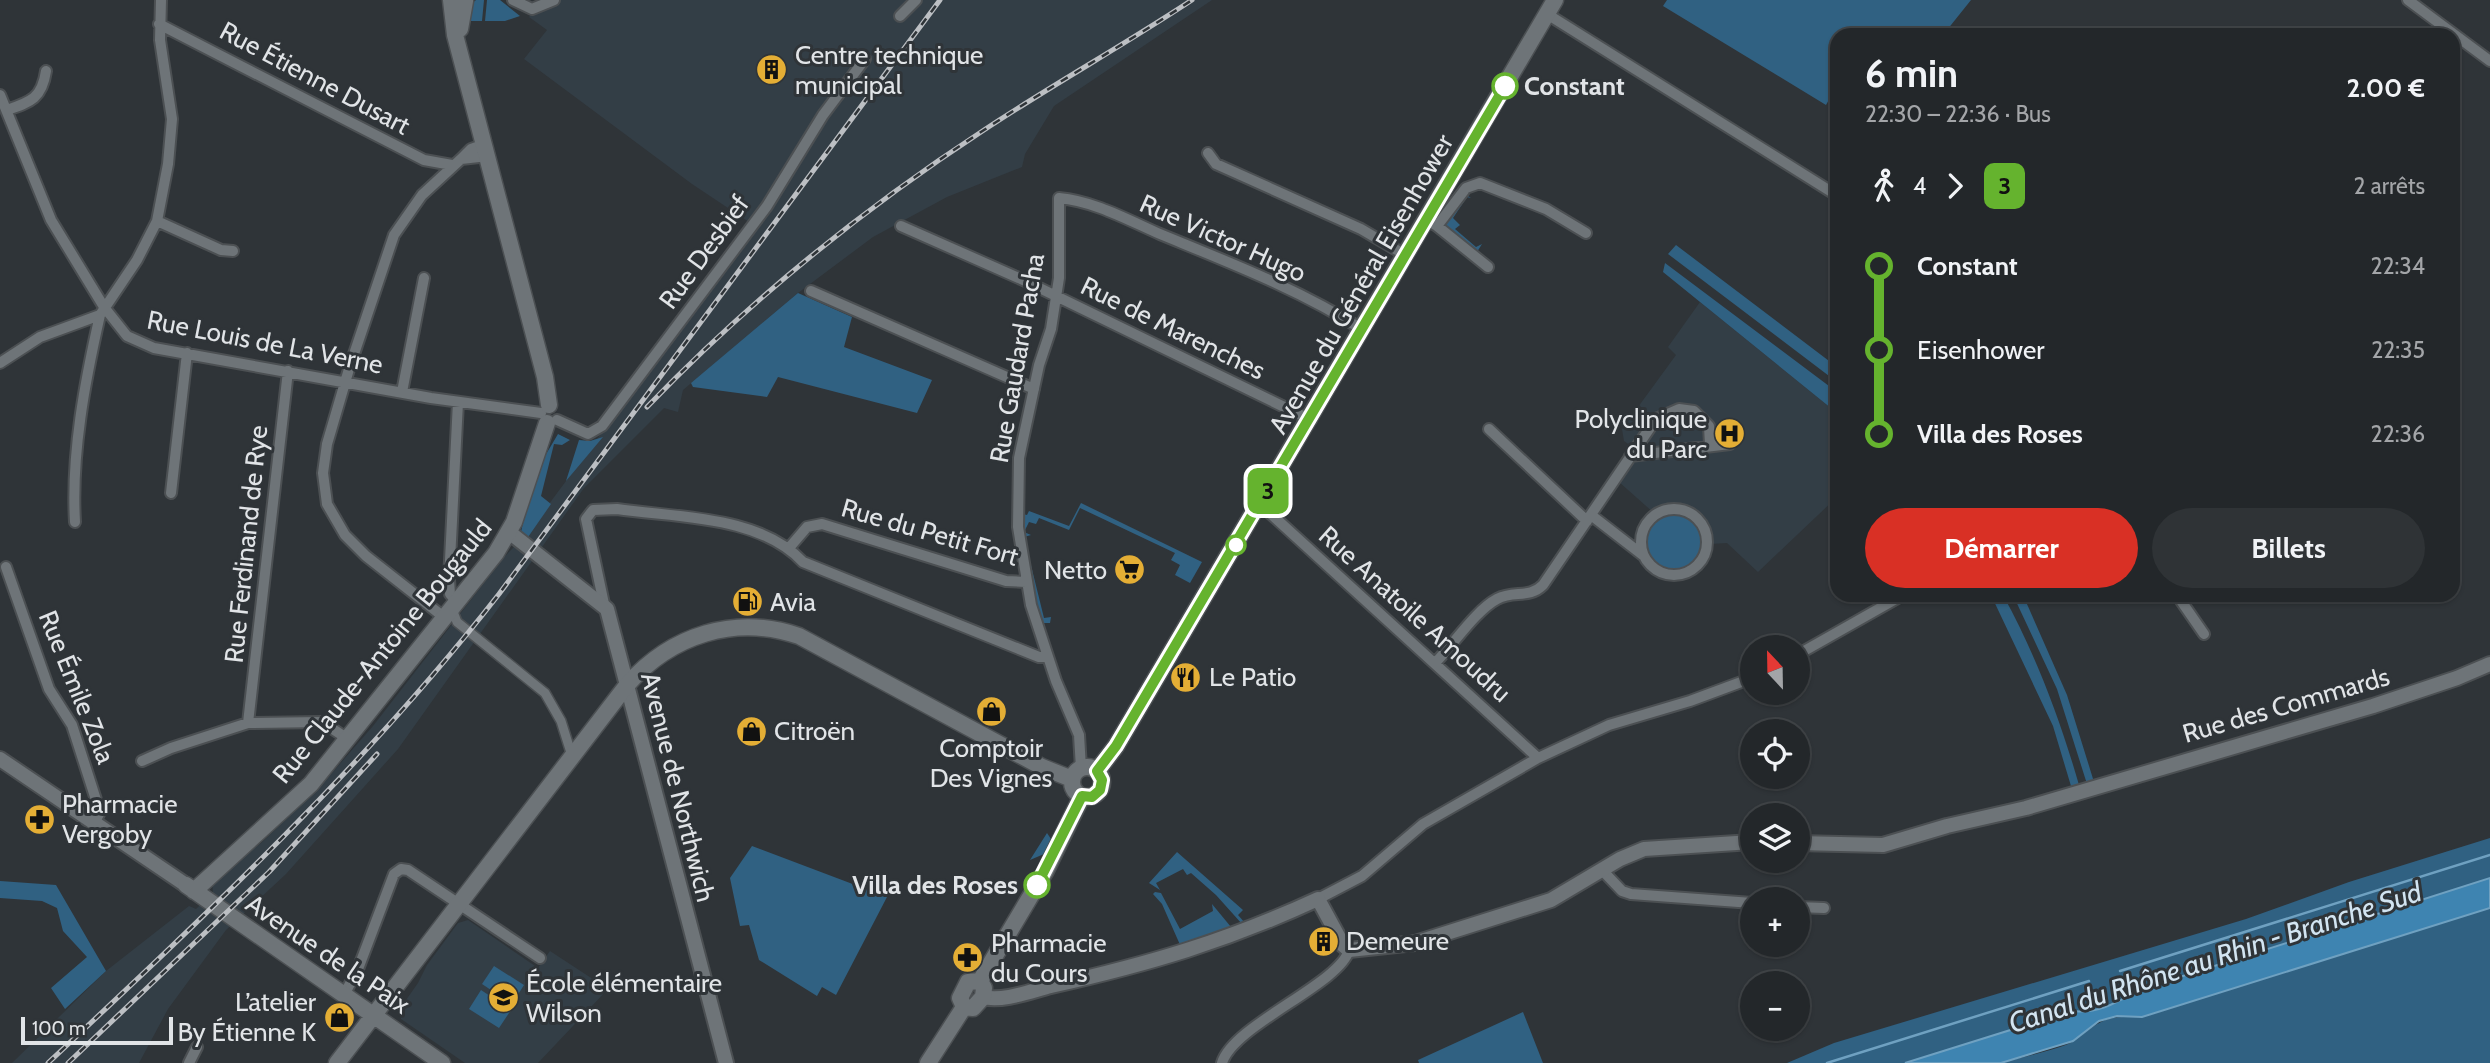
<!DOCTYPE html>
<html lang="fr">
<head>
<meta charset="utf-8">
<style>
  :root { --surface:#23272a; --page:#2f3336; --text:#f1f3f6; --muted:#a3a5a8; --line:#404447; --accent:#d93025 }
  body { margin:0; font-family:Cabin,sans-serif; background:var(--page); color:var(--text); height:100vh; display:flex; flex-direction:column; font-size:26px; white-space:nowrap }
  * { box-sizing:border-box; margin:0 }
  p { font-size:23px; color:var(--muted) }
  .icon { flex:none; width:38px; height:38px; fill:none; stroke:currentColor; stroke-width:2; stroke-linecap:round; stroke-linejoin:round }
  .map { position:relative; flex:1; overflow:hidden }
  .side { position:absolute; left:1830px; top:28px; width:630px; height:574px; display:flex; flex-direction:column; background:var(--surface); border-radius:21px; box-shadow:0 2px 5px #0004,0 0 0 2px var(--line) }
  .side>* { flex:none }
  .badge { padding:0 14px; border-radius:10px; font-size:24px; line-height:46px }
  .needle { width:46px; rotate:338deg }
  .buttons { position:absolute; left:1740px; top:635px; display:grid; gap:14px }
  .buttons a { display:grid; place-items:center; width:70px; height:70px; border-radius:50%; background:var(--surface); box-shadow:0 2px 5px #0004,0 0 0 2px var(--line); font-size:35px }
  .scale { position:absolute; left:21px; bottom:18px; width:152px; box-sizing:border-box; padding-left:7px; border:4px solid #e1e4e7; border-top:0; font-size:19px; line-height:24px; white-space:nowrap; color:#e1e4e7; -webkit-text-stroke:5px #2f3438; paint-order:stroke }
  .map>.badge { position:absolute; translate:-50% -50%; box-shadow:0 0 0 4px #fff }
  .legs { display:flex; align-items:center; gap:10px; height:77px; padding:0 35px; font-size:23px }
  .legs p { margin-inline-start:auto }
  .headline { display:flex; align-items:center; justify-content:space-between; height:119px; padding:0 35px }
  h1 { font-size:38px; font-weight:800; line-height:52px }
  .primary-button { display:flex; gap:14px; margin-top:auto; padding:14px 35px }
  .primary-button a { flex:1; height:80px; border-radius:42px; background:var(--accent); color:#fff; font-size:28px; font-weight:800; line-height:80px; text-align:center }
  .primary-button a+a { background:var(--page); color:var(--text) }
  ul { padding:0 35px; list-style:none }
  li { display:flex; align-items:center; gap:24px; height:84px; font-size:26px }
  li i { display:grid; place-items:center; width:10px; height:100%; margin:0 9px; background:currentColor }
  li i::after { content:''; width:18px; height:18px; margin:-9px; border:5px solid; border-radius:50%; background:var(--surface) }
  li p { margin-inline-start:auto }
  li:first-child i { background:linear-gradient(#0000 50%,currentColor 0) }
  li:last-child i { background:linear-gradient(currentColor 50%,#0000 0) }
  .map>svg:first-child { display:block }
  .built { fill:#333e46 }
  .green { fill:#306182 }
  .water { fill:#3e84b1; stroke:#6fa1c1; stroke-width:2 }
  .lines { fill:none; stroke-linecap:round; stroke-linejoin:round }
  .stream { stroke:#6fa1c1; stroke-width:2.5 }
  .pedestrian-casing { stroke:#4c5053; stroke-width:12 }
  .minor-casing { stroke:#4c5053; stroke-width:14 }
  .tertiary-casing { stroke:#4c5053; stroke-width:18 }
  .secondary-casing { stroke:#4c5053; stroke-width:19 }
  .pedestrian { stroke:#6e7478; stroke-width:9 }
  .minor { stroke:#6e7478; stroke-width:10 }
  .tertiary { stroke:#6e7478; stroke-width:14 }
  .secondary { stroke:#6e7478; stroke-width:16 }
  .rail-casing { stroke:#bcbfc3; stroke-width:5 }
  .rail { stroke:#2f3438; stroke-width:2.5; stroke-dasharray:8; stroke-linecap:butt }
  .line-1-casing { stroke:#fff; stroke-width:16 }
  .line-1 { stroke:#65b32e; stroke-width:10 }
  .stop-1-dot { fill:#fff; stroke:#65b32e; stroke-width:3.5 }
  .labels { text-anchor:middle; stroke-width:6; stroke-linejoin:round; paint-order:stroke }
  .poi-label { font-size:26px; fill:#e1e4e7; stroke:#2f3438; text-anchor:start }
  .street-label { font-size:26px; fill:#e1e4e7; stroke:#2f3438 }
  .stop-label { font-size:26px; font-weight:bold; fill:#e1e4e7; stroke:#2f3438; text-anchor:start }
  .water-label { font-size:28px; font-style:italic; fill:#d2e4f1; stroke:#2f3438 }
</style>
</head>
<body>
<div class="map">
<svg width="2490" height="1063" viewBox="0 0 2490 1063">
  <rect width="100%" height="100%" fill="#2f3438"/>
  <path class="built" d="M 542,0 L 1212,0 L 1054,106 L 1025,154 L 1022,167 L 947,197 L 873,237 L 798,293 L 683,390 L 678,412 L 664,408 L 584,488 L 398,749 L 286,874 L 226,930 L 168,1009 L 139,1063 L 12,1063 L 106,971 L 189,906 L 196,909 L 213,893 L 212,880 L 261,843 L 316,791 L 373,726 L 505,556 L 526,535 L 755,226 L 692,184 L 524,59 L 547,30 L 529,17 Z
    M 1700,302 L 1837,413 L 1837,497 L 1758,572 L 1727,543 L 1710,544 L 1699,517 L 1688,509 L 1671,508 L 1654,513 L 1619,482 L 1638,451 L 1624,441 L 1622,429 L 1676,355 L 1668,347 Z
    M 468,920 L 538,968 L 550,951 L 608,989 L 538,1063 L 465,1063 L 401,1019 L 399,1010 L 418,983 L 427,965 L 458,923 Z"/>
  <path class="green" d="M 476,0 L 484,0 L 482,21 L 465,21 L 469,6 Z
    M 487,0 L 500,0 L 520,16 L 505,21 L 485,21 Z
    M 1667,0 L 1971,0 L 1943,35 L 1838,35 L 1837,85 L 1826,105 L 1663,6 Z
    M 1466,195 L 1471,198 L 1467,197 L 1453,218 L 1460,225 L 1455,229 L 1476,247 L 1482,244 L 1477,252 L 1444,226 Z
    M 1676,245 L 1837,367 L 1837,382 L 1668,254 Z
    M 1665,263 L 1837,392 L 1837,413 L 1663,272 Z
    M 798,293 L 852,317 L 844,347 L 932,380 L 917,413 L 778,377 L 767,397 L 693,387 L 691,383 Z
    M 558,434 L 570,440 L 562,445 L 554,444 L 541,496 L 551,504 L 526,540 L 521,532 L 523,523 L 542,461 Z
    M 603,437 L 566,481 L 579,440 L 590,441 Z
    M 1081,503 L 1202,562 L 1190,583 L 1175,575 L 1180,565 L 1171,560 L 1175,553 L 1080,508 L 1069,530 L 1039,518 L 1036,524 L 1029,522 L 1024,532 L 1031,535 L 1024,537 L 1044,618 L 1051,617 L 1050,623 L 1041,623 L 1023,543 L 1023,514 L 1027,515 L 1029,511 L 1069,526 Z
    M1641 542a33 33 0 1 1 66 0a33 33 0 1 1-66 0Z
    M 1991,595 L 2003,595 C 2036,655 2060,719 2079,785 L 2071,786 L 2053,726 Z
    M 2013,595 L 2023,595 L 2067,695 L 2094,782 L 2087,784 L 2057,689 Z
    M 1047,833 L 1051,839 L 1044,854 L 1030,860 Z
    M 2490,838 L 2490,878 L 2139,990 C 2116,1004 2098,1014 2071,1011 L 1906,1063 L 1787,1063 L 1834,1043 L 2246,919 L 2349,882 Z
    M 752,846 L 887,897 L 836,995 L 822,987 L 817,996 L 759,960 L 749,925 L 740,926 L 730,878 Z
    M 1177,852 L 1243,910 L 1238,915 L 1245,923 L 1242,924 L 1216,895 L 1191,873 L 1187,875 L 1183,869 L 1156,883 L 1160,890 L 1149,883 Z
    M 0,881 L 56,885 L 106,971 L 65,1009 L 51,988 L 87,957 L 63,931 L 57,908 L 42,901 L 0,898 Z
    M 1155,892 L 1161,893 L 1180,929 L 1213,911 L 1212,904 L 1231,927 L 1181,947 L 1162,904 L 1153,894 Z
    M 2490,908 L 2490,1063 L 2001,1063 C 2017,1058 2062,1049 2074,1041 C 2104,1019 2103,1016 2143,1017 Z
    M 494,966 L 524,985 L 512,1004 L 482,984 Z
    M 481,990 L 511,1010 L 499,1028 L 469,1009 Z
    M 1523,1012 L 1543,1063 L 1419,1063 L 1418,1060 Z"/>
  <path class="water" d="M 2490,878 L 2490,908 L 2142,1017 L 2117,1016 L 2099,1021 L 2073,1041 L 2001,1063 L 1905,1063 L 2071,1011 C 2098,1014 2116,1003 2139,990 Z"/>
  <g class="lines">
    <path class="stream" d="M 2120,971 L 2490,855
      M 1827,1063 L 2089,981"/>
    <defs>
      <path id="pedestrian" d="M 452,609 L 457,622 L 545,693 L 561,721 L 572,756"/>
      <path id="minor" d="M 513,0 L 532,9 L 554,0
        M 2408,0 L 2490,61
        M 1547,14 L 1838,196
        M 900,16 L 916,0
        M 159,24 L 424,160 L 452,165
        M 0,95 L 51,220 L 104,307 L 127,336 L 154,348 L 431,398 L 541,413
        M 7,110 C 31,102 42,98 46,71
        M 485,144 L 471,149 L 461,159 L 488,156
        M 1208,153 L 1216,164 L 1361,229 L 1407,256
        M 1427,220 L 1437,226 L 1466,188 L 1480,183 L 1546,209 L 1586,233
        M 157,221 L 221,250 L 233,251
        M 901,226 L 1021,279 L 1311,420
        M 1437,226 L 1488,267
        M 811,291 L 1034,389
        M 0,363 L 40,337 L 100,315 L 137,260 L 157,221 L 168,164 L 172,119 L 160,40 L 161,0
        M 402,392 L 424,278
        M 557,420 L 588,434 L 602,426 L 767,206 L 823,115 L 865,59
        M 1489,429 L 1587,521
        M 1630,456 L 1730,444
        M 171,493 L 187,353
        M 1260,504 L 1538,758
        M1641 542a33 33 0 1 1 66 0a33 33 0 1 1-66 0Z
        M 1591,515 L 1644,556
        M 75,522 C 71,454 85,381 100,315
        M 789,548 L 807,527 L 822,524 L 1006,581 L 1026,582
        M 6,567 L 49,689 L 72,725 L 98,806 L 99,814 L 94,823
        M 2177,595 L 2204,634
        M 457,602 L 450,594 L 449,580 L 458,402
        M 604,604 L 586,519 L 593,510 L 617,509 C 678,518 759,515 803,562 L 1039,657 L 1047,657
        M 445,618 L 366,556 L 345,535 L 327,504 L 323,473 L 327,444 L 349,369 L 394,235 L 422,195 L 461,159
        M 1797,655 L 1903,595
        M 1435,663 C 1453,645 1476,610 1497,599 C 1514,590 1529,599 1543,585 L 1656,419 L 1679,409 L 1694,411 L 1709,426 L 1710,445
        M 248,723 L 288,371
        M 142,761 L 171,748 L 248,723 L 322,722 L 348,739
        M 1081,768 L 1079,735 L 1056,681 L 1031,605 L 1018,527 L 1019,458 L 1039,365 L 1051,329 L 1059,278 L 1059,198 C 1094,201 1128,220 1160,234 C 1228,262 1301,290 1363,330
        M 1602,870 L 1622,891 L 1631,894 L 1752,903
        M 1318,899 L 1362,876 L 1423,824 L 1538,758 L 1609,725 L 1690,701 L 1752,678
        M 1797,907 L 1824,908
        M 345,993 L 358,969 L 394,874 L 401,869 L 408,870 L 540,958
        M 189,1063 L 197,1047
        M 1222,1063 C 1233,1025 1340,984 1349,950"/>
      <path id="tertiary" d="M 509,532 L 607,609 L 726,1063
        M 0,759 L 186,885
        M 1797,843 L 1883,845 L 1947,826 L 2026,808 L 2373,706 L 2457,678 L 2490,664
        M 983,997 C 1003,1002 1031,991 1051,986 C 1149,964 1227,941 1318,899 L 1343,945 L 1349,950 L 1415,943 L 1551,900 L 1620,859 L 1644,849 L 1752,842"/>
      <path id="secondary" d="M 451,0 L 455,35 L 545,377 L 549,405
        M 460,29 L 465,1
        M1072 782a15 15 0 1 1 30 0a15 15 0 1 1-30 0Z
        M 1097,771 L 1116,746 L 1555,0
        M 186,885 L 442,1063
        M 194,891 L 311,784 L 496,553 L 514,522 L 547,423
        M 980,981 L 1045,872 L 1082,796
        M 964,1007 L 973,1008 L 983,997 L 984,988 L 980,981
        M 964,1007 L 960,998 L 968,982 L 980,981
        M 337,1063 L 627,685 C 671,635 735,614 799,636 L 1042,767 L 1072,779
        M 928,1063 L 964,1007"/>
    </defs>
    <use href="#pedestrian" class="pedestrian-casing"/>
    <use href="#minor" class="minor-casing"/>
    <use href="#tertiary" class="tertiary-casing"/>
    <use href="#secondary" class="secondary-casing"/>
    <use href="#pedestrian" class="pedestrian"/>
    <use href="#minor" class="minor"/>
    <use href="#tertiary" class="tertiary"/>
    <use href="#secondary" class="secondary"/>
    <defs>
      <path id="rail" d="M 647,407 C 747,303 863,209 984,130 C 1052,85 1124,45 1192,0
        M 48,1063 C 207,914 365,766 499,594 L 940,0
        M 68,1063 L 269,872 L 377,754"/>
    </defs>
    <use href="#rail" class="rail-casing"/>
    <use href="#rail" class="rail"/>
  </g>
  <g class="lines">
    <defs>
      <path id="line-1" d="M 1037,885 L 1082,796 L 1092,797 L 1100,790 L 1102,780 L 1097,771 L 1116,746 L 1505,86"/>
    </defs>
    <use href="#line-1" class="line-1-casing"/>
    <use href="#line-1" class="line-1"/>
  </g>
  <defs>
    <symbol id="building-disc" viewBox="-11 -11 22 22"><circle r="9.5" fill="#e4ae35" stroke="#2f3438"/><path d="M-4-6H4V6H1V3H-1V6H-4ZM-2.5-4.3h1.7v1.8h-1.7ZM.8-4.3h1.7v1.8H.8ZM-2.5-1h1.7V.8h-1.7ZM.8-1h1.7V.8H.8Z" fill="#111"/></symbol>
    <symbol id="hospital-disc" viewBox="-11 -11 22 22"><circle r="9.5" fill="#e4ae35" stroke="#2f3438"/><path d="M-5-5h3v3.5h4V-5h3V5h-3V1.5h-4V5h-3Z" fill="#111"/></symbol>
    <symbol id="supermarket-disc" viewBox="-11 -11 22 22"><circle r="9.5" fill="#e4ae35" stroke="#2f3438"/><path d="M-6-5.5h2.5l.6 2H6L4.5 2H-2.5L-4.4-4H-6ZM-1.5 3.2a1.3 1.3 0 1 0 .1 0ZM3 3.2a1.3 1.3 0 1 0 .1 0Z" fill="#111"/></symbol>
    <symbol id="fuel-disc" viewBox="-11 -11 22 22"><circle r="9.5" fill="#e4ae35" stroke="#2f3438"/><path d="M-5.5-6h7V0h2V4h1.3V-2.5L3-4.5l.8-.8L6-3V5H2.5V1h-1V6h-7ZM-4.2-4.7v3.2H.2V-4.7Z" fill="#111"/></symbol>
    <symbol id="restaurant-disc" viewBox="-11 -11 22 22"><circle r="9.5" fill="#e4ae35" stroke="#2f3438"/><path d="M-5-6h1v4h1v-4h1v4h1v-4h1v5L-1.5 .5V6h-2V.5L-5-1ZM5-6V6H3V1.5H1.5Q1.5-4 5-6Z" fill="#111"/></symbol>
    <symbol id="shop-disc" viewBox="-11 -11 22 22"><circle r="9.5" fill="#e4ae35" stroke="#2f3438"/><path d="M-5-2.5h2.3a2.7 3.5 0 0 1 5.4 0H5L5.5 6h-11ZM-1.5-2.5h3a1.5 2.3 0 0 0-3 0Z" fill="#111"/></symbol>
    <symbol id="pharmacy-disc" viewBox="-11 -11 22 22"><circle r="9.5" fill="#e4ae35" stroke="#2f3438"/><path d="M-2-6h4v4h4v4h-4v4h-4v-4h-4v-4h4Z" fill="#111"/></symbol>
    <symbol id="school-disc" viewBox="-11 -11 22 22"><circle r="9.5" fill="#e4ae35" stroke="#2f3438"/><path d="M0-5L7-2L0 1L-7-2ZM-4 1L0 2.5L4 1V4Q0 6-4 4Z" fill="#111"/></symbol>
  </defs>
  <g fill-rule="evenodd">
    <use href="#building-disc" x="754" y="52" width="35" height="35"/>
    <use href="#hospital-disc" x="1712" y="416" width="35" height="35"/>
    <use href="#supermarket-disc" x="1112" y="552" width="35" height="35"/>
    <use href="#fuel-disc" x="730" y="584" width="35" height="35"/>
    <use href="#restaurant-disc" x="1168" y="660" width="35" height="35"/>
    <use href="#shop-disc" x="974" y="694" width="35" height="35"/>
    <use href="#shop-disc" x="734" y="714" width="35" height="35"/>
    <use href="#pharmacy-disc" x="22" y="802" width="35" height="35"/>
    <use href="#building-disc" x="1306" y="924" width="35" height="35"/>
    <use href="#pharmacy-disc" x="950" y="940" width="35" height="35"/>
    <use href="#school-disc" x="486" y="980" width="35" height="35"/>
    <use href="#shop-disc" x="322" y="1000" width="35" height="35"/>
  </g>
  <g class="stop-1-dot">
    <circle cx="1505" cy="86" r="12"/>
    <circle cx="1236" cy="545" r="9"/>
    <circle cx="1037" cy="885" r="12"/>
  </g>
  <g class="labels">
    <g class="poi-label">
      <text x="795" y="64">Centre technique<tspan x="795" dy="30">municipal</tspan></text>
      <text x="1707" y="428" text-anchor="end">Polyclinique<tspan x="1707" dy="30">du Parc</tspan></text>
      <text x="1107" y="579" text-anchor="end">Netto</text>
      <text x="770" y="611">Avia</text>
      <text x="1209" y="686">Le Patio</text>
      <text x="774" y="740">Citroën</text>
      <text x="991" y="757" text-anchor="middle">Comptoir<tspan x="991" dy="30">Des Vignes</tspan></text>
      <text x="62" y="813">Pharmacie<tspan x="62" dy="30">Vergoby</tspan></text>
      <text x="1346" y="950">Demeure</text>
      <text x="991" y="952">Pharmacie<tspan x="991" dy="30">du Cours</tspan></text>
      <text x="526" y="992">École élémentaire<tspan x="526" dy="30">Wilson</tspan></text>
      <text x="316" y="1011" text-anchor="end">L’atelier<tspan x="316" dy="30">By Étienne K</tspan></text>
    </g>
    <g class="street-label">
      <text transform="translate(315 78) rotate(28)" y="9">Rue Étienne Dusart</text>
      <text transform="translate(1223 238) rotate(24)" y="9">Rue Victor Hugo</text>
      <text transform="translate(704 252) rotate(-54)" y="9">Rue Desbief</text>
      <text transform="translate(1361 284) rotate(-60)" y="9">Avenue du Général Eisenhower</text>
      <text transform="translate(1173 328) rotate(26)" y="9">Rue de Marenches</text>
      <text transform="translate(265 342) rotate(11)" y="9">Rue Louis de La Verne</text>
      <text transform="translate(1017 358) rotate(-80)" y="9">Rue Gaudard Pacha</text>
      <text transform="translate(930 532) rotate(16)" y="9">Rue du Petit Fort</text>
      <text transform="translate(246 544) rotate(-84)" y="9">Rue Ferdinand de Rye</text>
      <text transform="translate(1415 614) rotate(42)" y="9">Rue Anatoile Amoudru</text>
      <text transform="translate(382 651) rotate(-51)" y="9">Rue Claude-Antoine Bougauld</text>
      <text transform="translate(77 687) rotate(68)" y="9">Rue Émile Zola</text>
      <text transform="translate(2286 705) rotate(-16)" y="9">Rue des Commards</text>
      <text transform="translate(678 787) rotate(76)" y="9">Avenue de Northwich</text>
      <text transform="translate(328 954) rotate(34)" y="9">Avenue de la Paix</text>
    </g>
    <g class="stop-label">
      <text x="1524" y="95">Constant</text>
      <text x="1018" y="894" text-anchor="end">Villa des Roses</text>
    </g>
    <g class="water-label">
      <text transform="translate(2215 957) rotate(-18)" y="10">Canal du Rhône au Rhin - Branche Sud</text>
    </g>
  </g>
</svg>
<div class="buttons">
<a><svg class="needle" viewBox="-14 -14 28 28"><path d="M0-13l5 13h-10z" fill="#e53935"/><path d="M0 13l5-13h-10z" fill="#a3a5a8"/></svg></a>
<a><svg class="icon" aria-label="locate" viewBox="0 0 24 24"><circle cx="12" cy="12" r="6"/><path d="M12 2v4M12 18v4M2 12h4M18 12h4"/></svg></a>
<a><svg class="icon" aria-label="layers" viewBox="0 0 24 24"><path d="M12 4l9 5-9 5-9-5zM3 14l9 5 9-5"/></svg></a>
<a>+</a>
<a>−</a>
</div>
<div class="scale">100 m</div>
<b class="badge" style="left:1268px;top:491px;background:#65b32e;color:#111">3</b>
<section class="side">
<div class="headline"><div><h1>6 min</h1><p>22:30 – 22:36 · Bus</p></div><b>2.00 €</b></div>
<div class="legs"><svg class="icon" aria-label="walk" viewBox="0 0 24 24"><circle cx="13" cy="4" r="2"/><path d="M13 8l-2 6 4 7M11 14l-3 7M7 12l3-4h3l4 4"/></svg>4<svg class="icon" aria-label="forward" viewBox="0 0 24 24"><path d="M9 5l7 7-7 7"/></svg><b class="badge" style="background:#65b32e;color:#111">3</b><p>2 arrêts</p></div>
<ul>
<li><i style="color:#65b32e"></i><b>Constant</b><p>22:34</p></li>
<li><i style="color:#65b32e"></i><span>Eisenhower</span><p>22:35</p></li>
<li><i style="color:#65b32e"></i><b>Villa des Roses</b><p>22:36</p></li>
</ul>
<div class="primary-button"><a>Démarrer</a><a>Billets</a></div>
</section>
</div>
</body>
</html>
